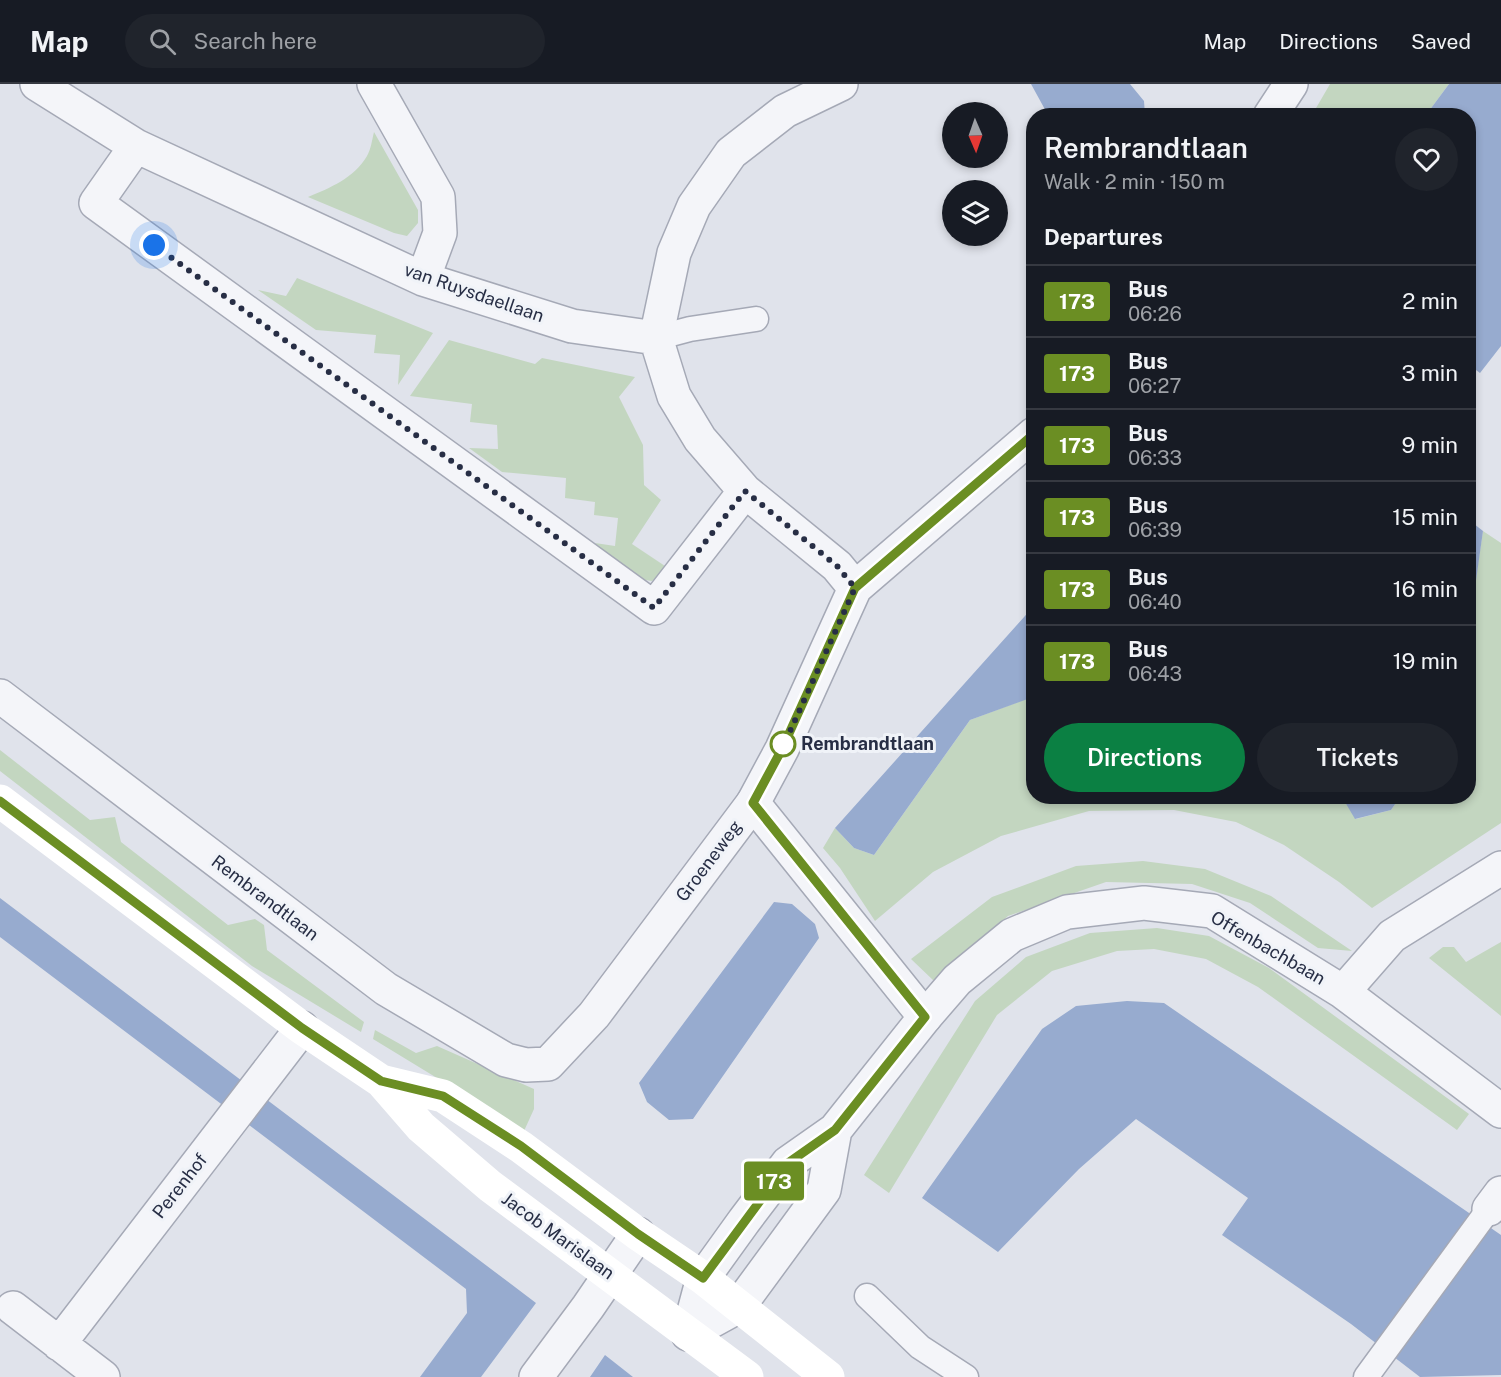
<!DOCTYPE html>
<html lang="en">
<head>
<meta charset="utf-8">
<style>
  :root { --surface:#171b24; --page:#20242c; --text:#f1f3f6; --muted:#9ea1a6; --line:#363941; --accent:#0b8043 }
  body { margin:0; font-family:"Public Sans",sans-serif; background:var(--page); color:var(--text); height:100vh; display:flex; flex-direction:column; font-size:22px; white-space:nowrap }
  * { box-sizing:border-box; margin:0 }
  p { font-size:20px; color:var(--muted) }
  .icon { flex:none; width:33px; height:33px; fill:none; stroke:currentColor; stroke-width:2; stroke-linecap:round; stroke-linejoin:round }
  .map { position:relative; flex:1; overflow:hidden }
  .details { position:absolute; left:1026px; top:24px; width:450px; height:696px; display:flex; flex-direction:column; background:var(--surface); border-radius:24px; box-shadow:0 3px 9px #0003 }
  .details>* { flex:none }
  .badge { padding:0 12px; border-radius:4px; font-size:21px; line-height:39px }
  .needle { width:39px; rotate:178deg }
  .tools { position:absolute; left:942px; top:18px; display:grid; gap:12px }
  .tools a { display:grid; place-items:center; width:66px; height:66px; border-radius:50%; background:var(--surface); box-shadow:0 3px 9px #0003; font-size:30px }
  .you { position:absolute; width:30px; height:30px; margin:-15px; border:4px solid #fff; border-radius:50%; background:#1a73e8; box-shadow:0 0 0 9px #1a73e833 }
  .map>.badge { position:absolute; translate:-50% -50%; box-shadow:0 0 0 3px #fff }
  h2 { padding:0 18px; font-size:22px; line-height:54px }
  .round { display:grid; place-items:center; flex:none; width:63px; height:63px; border-radius:32px; background:var(--page) }
  .headline { display:flex; align-items:center; justify-content:space-between; height:102px; padding:0 18px }
  h1 { font-size:28px; font-weight:600; line-height:45px }
  .action { display:flex; gap:12px; margin-top:auto; padding:12px 18px }
  .action a { flex:1; height:69px; border-radius:36px; background:var(--accent); color:#fff; font-size:24px; font-weight:600; line-height:69px; text-align:center }
  .action a+a { background:var(--page); color:var(--text) }
  ul { padding:0; list-style:none }
  li { display:flex; align-items:center; gap:18px; height:72px; padding:0 18px; border-top:2px solid var(--line) }
  li div { flex:1 }
  li b { display:block; font-size:22px }
  li em { font-style:normal }
  li .badge { min-width:66px; font-weight:700; text-align:center }
  header { display:flex; align-items:center; gap:36px; box-sizing:border-box; height:84px; padding:0 30px; background:var(--surface); border-bottom:2px solid var(--line) }
  header strong { font-size:28px }
  nav { display:flex; gap:33px; margin-inline-start:auto; font-size:21px }
  .search { width:420px; height:54px; background:var(--page); display:flex; align-items:center; gap:15px; box-sizing:border-box; padding:0 21px; border-radius:33px; color:var(--muted); font-size:22px }
  .map>svg:first-child { display:block }
  .green { fill:#c3d6c0 }
  .water { fill:#97abcf }
  .lines { fill:none; stroke-linecap:round; stroke-linejoin:round }
  .service-casing { stroke:#a5a9b6; stroke-width:27 }
  .minor-casing { stroke:#a5a9b6; stroke-width:36 }
  .tertiary-casing { stroke:#a5a9b6; stroke-width:36 }
  .service { stroke:#f4f5f9; stroke-width:24 }
  .minor { stroke:#f4f5f9; stroke-width:33 }
  .tertiary { stroke:#f4f5f9; stroke-width:33 }
  .secondary { stroke:#fff; stroke-width:33 }
  .line-casing { stroke:#fff; stroke-width:14 }
  .line { stroke:#6b8e23; stroke-width:9 }
  .walk { stroke:#272e45; stroke-width:6; stroke-dasharray:0 10.8 }
  .stop-dot { fill:#fff; stroke:#6b8e23; stroke-width:3 }
  .labels { text-anchor:middle; stroke-width:6; stroke-linejoin:round; paint-order:stroke }
  .street-label { font-size:18px; fill:#272e45; stroke:#f0f3f8 }
  .stop-label { font-size:18px; font-weight:bold; fill:#272e45; stroke:#f0f3f8; text-anchor:start }
</style>
</head>
<body>
<header>
<strong>Map</strong>
<div class="search"><svg class="icon" aria-label="search" viewBox="0 0 24 24"><circle cx="10" cy="10" r="6"/><path d="M15 15l6 6"/></svg>Search here</div>
<nav><a>Map</a><a>Directions</a><a>Saved</a></nav>
</header>
<div class="map">
<svg width="1501" height="1293" viewBox="0 0 1501 1293">
  <rect width="100%" height="100%" fill="#e0e3eb"/>
  <path class="green" d="M 1330,0 L 1449,0 L 1426,31 L 1312,31 Z
    M 374,48 L 418,126 L 418,139 L 407,152 L 394,149 L 308,113 C 330,104 354,94 367,72 C 371,65 372,56 374,48 Z
    M 297,194 L 433,249 L 398,301 L 400,271 L 374,269 L 376,251 L 316,246 L 258,206 L 286,212 Z
    M 449,256 L 535,280 L 542,274 L 635,293 L 619,313 L 643,361 L 644,401 L 661,416 L 632,460 L 668,484 L 652,497 L 638,495 L 595,459 L 615,462 L 618,434 L 594,431 L 595,418 L 565,414 L 566,394 L 502,388 L 469,364 L 498,365 L 497,341 L 470,338 L 472,320 L 410,312 Z
    M 1483,447 L 1501,459 L 1501,739 L 1372,824 L 1339,798 L 1284,761 L 1236,738 L 1174,726 L 1089,727 L 1001,752 L 933,788 L 875,837 L 840,784 L 823,764 L 835,744 L 854,764 L 874,771 L 970,636 L 1031,613 L 1034,613 L 1034,712 L 1342,713 L 1356,735 L 1391,726 L 1400,713 L 1468,712 L 1468,546 Z
    M 0,666 L 90,736 L 115,733 L 121,758 L 228,841 L 255,835 L 264,841 L 267,866 L 364,938 L 361,948 L 252,882 L 0,687 Z
    M 1143,777 L 1205,785 L 1271,812 L 1352,867 L 1318,864 L 1250,819 L 1192,800 L 1106,798 L 1008,832 L 934,897 L 911,875 L 992,813 L 1076,782 Z
    M 1157,844 L 1209,852 L 1269,884 L 1469,1030 L 1457,1046 L 1258,903 L 1206,875 L 1154,865 L 1117,867 L 1052,887 L 997,931 L 889,1109 L 864,1091 L 975,917 L 1026,873 L 1090,849 Z
    M 1501,858 L 1501,932 L 1429,874 L 1443,863 L 1454,863 L 1466,878 Z
    M 375,946 L 416,969 L 437,962 L 534,1005 L 534,1025 L 524,1047 L 373,955 Z"/>
  <path class="water" d="M 1031,0 L 1130,0 L 1144,17 L 1145,31 L 1048,31 Z
    M 1449,0 L 1501,0 L 1501,262 L 1480,289 L 1468,280 L 1468,32 L 1426,31 Z
    M 1469,436 L 1483,447 L 1469,546 Z
    M 1033,523 L 1033,613 L 970,636 L 874,771 L 854,764 L 835,744 Z
    M 1342,713 L 1400,713 L 1391,726 L 1355,735 Z
    M 0,814 L 536,1219 L 481,1293 L 420,1293 L 467,1229 L 466,1205 L 0,853 Z
    M 774,818 L 792,820 L 815,840 L 819,854 L 693,1035 L 669,1036 L 647,1018 L 639,999 Z
    M 1127,917 L 1164,919 L 1501,1151 L 1501,1291 L 1420,1293 L 1351,1240 L 1222,1151 L 1248,1114 L 1136,1035 L 1079,1085 L 998,1168 L 922,1114 L 1042,945 L 1076,922 Z
    M 605,1271 L 633,1293 L 590,1293 Z"/>
  <g class="lines">
    <defs>
      <path id="service" d="M 656,254 L 690,245 L 756,235
        M 867,1212 L 920,1263 L 966,1293
        M 1366,1293 L 1489,1125"/>
      <path id="minor" d="M 37,0 L 136,62 L 423,195 L 572,242 L 656,254 L 674,312 L 700,355 L 745,407 L 837,482 L 855,504
        M 374,0 L 438,113 L 440,149 L 423,195
        M 136,62 L 96,119 L 654,524 L 745,407
        M 656,254 L 674,169 L 694,122 L 731,69 L 785,27 L 841,0
        M 0,612 L 386,905 L 506,976 L 526,981 L 548,980 L 594,931 L 753,719
        M 1343,908 L 1392,852 L 1501,784
        M 925,933 L 957,896 L 1012,851 L 1067,828 L 1144,819 L 1212,827 L 1343,908 L 1501,1027
        M 1489,1125 L 1501,1109
        M 13,1224 L 103,1293
        M 59,1260 L 302,944
        M 536,1293 L 588,1223 L 638,1150"/>
      <path id="tertiary" d="M 1270,32 L 1291,0
        M 688,1250 L 703,1194 L 744,1137 L 788,1079 L 835,1046 L 925,933 L 753,719 L 782,665 L 855,504 L 1034,350
        M 688,1250 L 739,1222 L 824,1106 L 835,1046"/>
    </defs>
    <use href="#service" class="service-casing"/>
    <use href="#minor" class="minor-casing"/>
    <use href="#tertiary" class="tertiary-casing"/>
    <use href="#service" class="service"/>
    <use href="#minor" class="minor"/>
    <use href="#tertiary" class="tertiary"/>
    <path class="secondary" d="M 0,717 L 302,944 L 381,997 L 421,1043 L 490,1102 L 747,1293
      M 381,997 L 443,1012 L 521,1063 L 638,1150 L 703,1194 L 828,1293"/>
  </g>
  <g class="lines">
    <defs>
      <path id="line" d="M 0,717 L 302,944 L 381,997 L 443,1012 L 521,1062 L 638,1150 L 703,1194 L 788,1079 L 835,1046 L 925,933 L 753,719 L 782,665 L 855,504 L 1034,350"/>
    </defs>
    <use href="#line" class="line-casing"/>
    <use href="#line" class="line"/>
    <path class="walk" d="M 154,161 L 654,524 L 745,407 L 837,482 L 855,504 L 782,665 L 783,660"/>
  </g>
  <circle class="stop-dot" cx="783" cy="660" r="12"/>
  <g class="labels">
    <g class="street-label">
      <text transform="translate(474 209) rotate(19)" y="6">van Ruysdaellaan</text>
      <text transform="translate(709 777) rotate(-53)" y="6">Groeneweg</text>
      <text transform="translate(265 814) rotate(37)" y="6">Rembrandtlaan</text>
      <text transform="translate(1268 864) rotate(30)" y="6">Offenbachbaan</text>
      <text transform="translate(180 1102) rotate(-52)" y="6">Perenhof</text>
      <text transform="translate(558 1152) rotate(36)" y="6">Jacob Marislaan</text>
    </g>
    <g class="stop-label">
      <text x="801" y="666">Rembrandtlaan</text>
    </g>
  </g>
</svg>
<div class="tools">
<a><svg class="needle" viewBox="-14 -14 28 28"><path d="M0-13l5 13h-10z" fill="#e53935"/><path d="M0 13l5-13h-10z" fill="#9ea1a6"/></svg></a>
<a><svg class="icon" aria-label="layers" viewBox="0 0 24 24"><path d="M12 4l9 5-9 5-9-5zM3 14l9 5 9-5"/></svg></a>
</div>
<div class="you" style="left:154px;top:161px"></div>
<b class="badge" style="left:774px;top:1097px;background:#6b8e23;color:#fff">173</b>
<section class="details">
<div class="headline"><div><h1>Rembrandtlaan</h1><p>Walk · 2 min · 150 m</p></div><a class="round"><svg class="icon" aria-label="heart" viewBox="0 0 24 24"><path d="M12 20l-8-8c-3-5 5-10 8-4 3-6 11-1 8 4z"/></svg></a></div>
<h2>Departures</h2>
<ul>
<li><span class="badge" style="background:#6b8e23;color:#fff">173</span><div><b>Bus</b><p>06:26</p></div><em>2 min</em></li>
<li><span class="badge" style="background:#6b8e23;color:#fff">173</span><div><b>Bus</b><p>06:27</p></div><em>3 min</em></li>
<li><span class="badge" style="background:#6b8e23;color:#fff">173</span><div><b>Bus</b><p>06:33</p></div><em>9 min</em></li>
<li><span class="badge" style="background:#6b8e23;color:#fff">173</span><div><b>Bus</b><p>06:39</p></div><em>15 min</em></li>
<li><span class="badge" style="background:#6b8e23;color:#fff">173</span><div><b>Bus</b><p>06:40</p></div><em>16 min</em></li>
<li><span class="badge" style="background:#6b8e23;color:#fff">173</span><div><b>Bus</b><p>06:43</p></div><em>19 min</em></li>
</ul>
<div class="action"><a>Directions</a><a>Tickets</a></div>
</section>
</div>
</body>
</html>
